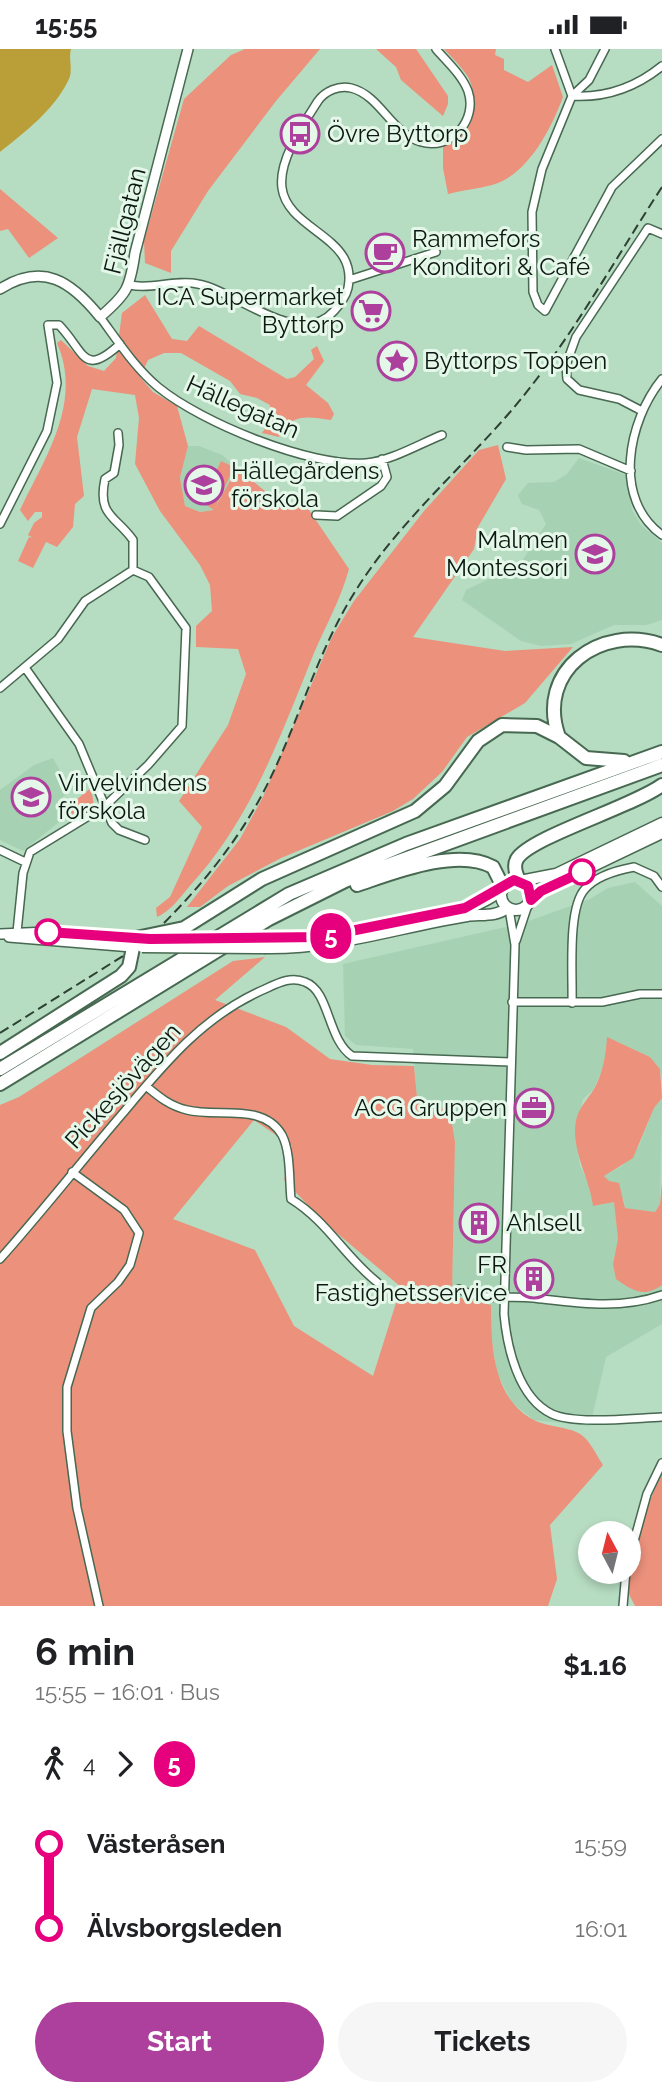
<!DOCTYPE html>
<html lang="en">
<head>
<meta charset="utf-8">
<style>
  :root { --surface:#fff; --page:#f6f6f6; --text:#202124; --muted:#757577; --accent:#ad3f9d }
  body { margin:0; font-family:Raleway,sans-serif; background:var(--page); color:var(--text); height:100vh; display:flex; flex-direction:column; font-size:26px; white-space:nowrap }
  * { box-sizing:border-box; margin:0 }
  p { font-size:23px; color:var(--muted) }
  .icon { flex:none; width:38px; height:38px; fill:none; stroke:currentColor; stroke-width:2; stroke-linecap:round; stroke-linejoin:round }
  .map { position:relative; height:1557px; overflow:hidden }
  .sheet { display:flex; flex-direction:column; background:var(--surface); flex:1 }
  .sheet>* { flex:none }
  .badge { padding:0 14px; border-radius:23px; font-size:24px; line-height:46px }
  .needle { width:46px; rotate:353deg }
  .fabs { position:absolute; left:578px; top:1472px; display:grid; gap:14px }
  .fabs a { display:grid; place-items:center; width:63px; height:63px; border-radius:50%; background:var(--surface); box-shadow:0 4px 10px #0003; font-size:35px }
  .map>.badge { position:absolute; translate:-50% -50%; box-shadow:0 0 0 4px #fff }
  .legs { display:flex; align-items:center; gap:10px; height:77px; padding:0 35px; font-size:23px }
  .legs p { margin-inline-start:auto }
  .summary { display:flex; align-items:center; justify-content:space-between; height:119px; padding:0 35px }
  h1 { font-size:38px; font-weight:700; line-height:52px }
  .primary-button { display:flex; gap:14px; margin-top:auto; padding:14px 35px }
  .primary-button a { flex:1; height:80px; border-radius:42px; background:var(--accent); color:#fff; font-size:28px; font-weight:700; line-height:80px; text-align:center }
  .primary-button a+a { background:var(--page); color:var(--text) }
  ul { padding:0 35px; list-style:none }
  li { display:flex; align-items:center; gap:24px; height:84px; font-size:26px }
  li i { display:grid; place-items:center; width:10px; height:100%; margin:0 9px; background:currentColor }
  li i::after { content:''; width:18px; height:18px; margin:-9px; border:5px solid; border-radius:50%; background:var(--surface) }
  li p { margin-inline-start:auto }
  li:first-child i { background:linear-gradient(#0000 50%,currentColor 0) }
  li:last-child i { background:linear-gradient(currentColor 50%,#0000 0) }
  .status { display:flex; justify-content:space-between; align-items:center; height:49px; padding:0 35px; background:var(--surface); direction:ltr }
  .status svg { height:19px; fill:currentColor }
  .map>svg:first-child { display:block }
  .built { fill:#a6d2b3 }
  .green { fill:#eb917c; fill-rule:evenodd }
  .water { fill:#ba9f39 }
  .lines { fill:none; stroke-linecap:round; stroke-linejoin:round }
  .minor-casing { stroke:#476851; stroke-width:10 }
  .tertiary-casing { stroke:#476851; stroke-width:12 }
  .secondary-casing { stroke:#476851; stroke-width:13 }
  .motorway-casing { stroke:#476851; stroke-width:16 }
  .minor { stroke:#fff; stroke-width:7 }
  .tertiary { stroke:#fff; stroke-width:9 }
  .secondary { stroke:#fff; stroke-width:10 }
  .motorway { stroke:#fff; stroke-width:12 }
  .rail { stroke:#2d4033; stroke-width:2; stroke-dasharray:10 5; stroke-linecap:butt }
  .secondary-bridge-casing { stroke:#476851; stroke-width:13; stroke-linecap:butt }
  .secondary-bridge { stroke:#fff; stroke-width:10 }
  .line-1-casing { stroke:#fff; stroke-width:16 }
  .line-1 { stroke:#e6007e; stroke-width:10 }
  .stop-1-dot { fill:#fff; stroke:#e6007e; stroke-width:3.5 }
  .labels { text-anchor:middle; stroke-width:6; stroke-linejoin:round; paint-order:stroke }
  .poi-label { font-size:24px; fill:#0b1910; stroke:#e4f7e9; text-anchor:start }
  .street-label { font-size:24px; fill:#0b1910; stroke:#e4f7e9 }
</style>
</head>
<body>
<div class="status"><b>15:55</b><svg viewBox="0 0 49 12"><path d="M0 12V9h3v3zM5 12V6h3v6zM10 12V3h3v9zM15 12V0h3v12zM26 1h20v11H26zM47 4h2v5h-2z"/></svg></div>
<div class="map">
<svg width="662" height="1557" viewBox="0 0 662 1557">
  <rect width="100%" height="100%" fill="#b6dcc1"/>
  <path class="built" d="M 188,397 L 199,397 L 222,406 L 237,419 L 214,461 L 200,463 L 185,457 L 180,429 Z
    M 579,409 L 626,426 L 632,461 L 641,476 L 662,494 L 662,571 L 647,576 L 614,576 L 571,595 L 541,597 L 521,592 L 462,551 L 466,541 L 520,515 L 546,475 L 539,461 L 522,455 L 519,449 L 518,446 L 528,434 L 554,433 L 567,425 Z
    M 53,709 L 70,740 L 55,756 L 64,769 L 23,802 L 0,791 L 0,741 L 34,716 Z
    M 635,833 L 662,857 L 662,1032 L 660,1020 L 650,1008 L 616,992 L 593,1041 L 583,1050 L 575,1082 L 580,1117 L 588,1133 L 594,1157 L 614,1153 L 618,1190 L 613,1215 L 662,1236 L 662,1275 L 606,1308 L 590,1377 L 534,1371 L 512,1354 L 497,1324 L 491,1286 L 491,1257 L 452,1248 L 455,1093 L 450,1062 L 417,1049 L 413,1000 L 356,996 L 345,987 L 343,915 L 523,874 L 590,850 L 608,839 Z
    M 662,1049 L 660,1155 L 655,1163 L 625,1159 L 624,1151 L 604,1127 L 622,1117 L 639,1097 L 654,1059 Z"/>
  <path class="green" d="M 245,0 L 320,0 L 276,52 L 208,142 L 171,202 L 171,224 L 145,214 L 144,192 L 184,50 L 231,6 Z
    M 376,0 L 416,0 L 448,47 L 448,55 L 443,67 L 401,31 L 396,18 Z
    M 444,0 L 496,0 L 495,6 L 504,10 L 504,21 L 528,33 L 552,16 L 563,48 C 551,80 528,126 492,136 C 478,140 462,141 448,145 L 443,119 L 443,98 C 450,93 459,88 465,82 C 478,69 476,38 466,25 C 460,16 451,8 444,0 Z
    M 0,140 L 58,189 L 29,209 L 8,180 L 0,182 Z
    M 145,246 L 172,290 L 187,292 L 199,277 L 287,330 L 295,328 L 314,310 L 311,301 L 317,297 L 324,312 L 306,336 L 328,354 L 334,365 L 331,371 C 309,368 291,363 279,388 L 262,384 L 269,374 L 270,356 L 257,349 L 240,345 L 230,332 L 181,304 L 164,304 L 148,311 L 140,328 L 153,343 L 177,357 L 188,397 L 180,429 L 185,457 L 200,463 L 214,461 L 202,453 L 221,412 L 234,418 L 215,459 L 237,419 L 266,443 L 309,461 L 349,520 C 340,552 327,574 314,604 C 280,688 251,771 188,839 C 180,849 169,863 157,868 L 156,859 L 170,848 L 202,778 L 179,752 L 228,676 L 246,625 L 238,600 L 196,598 L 196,577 L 212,562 L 210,536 L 200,516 L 160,462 L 135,415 L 139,369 L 135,346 L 92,340 L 77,388 L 84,447 L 75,455 L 73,478 L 57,498 L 46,493 L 33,519 L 18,512 L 29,488 L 33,489 L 28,486 L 34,474 L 42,468 L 42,463 L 35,463 L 28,472 L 20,461 C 45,408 83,354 57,294 L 61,291 L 88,317 L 104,322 L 116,309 L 122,264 Z
    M 498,396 L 506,430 L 478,478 L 474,500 L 413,588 L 505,602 L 573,598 L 525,654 L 467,688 L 442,723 L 413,750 L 393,762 L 281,809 L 228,837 L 200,858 L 187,858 L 240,790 L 263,748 L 332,588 L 354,552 L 424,462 L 479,401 Z
    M 91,739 L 94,757 L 71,769 L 61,763 Z
    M 265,908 L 215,951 L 286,978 L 330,1010 L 372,1016 L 414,1017 L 417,1049 L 450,1062 L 455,1093 L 452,1247 L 491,1256 C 491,1297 493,1350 534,1371 C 548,1379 574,1377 585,1389 C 592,1396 597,1407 603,1416 L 550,1476 L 557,1530 L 548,1557 L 0,1557 L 0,1056 L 19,1048 L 233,912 ZM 254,1071 L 292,1097 L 284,1131 L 326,1175 L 401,1238 L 373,1327 L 294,1277 L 255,1201 L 173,1170 Z
    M 607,988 L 650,1008 L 660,1020 L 662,1049 L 654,1059 L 633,1109 L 604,1127 L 609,1132 L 619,1134 L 625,1159 L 655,1163 L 660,1155 L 662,1133 L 662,1236 C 644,1249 633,1242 616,1230 L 613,1215 L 618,1190 L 614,1153 L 593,1157 C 590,1132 576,1110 575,1084 C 575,1061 584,1056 594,1040 C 603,1024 606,1006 607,988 Z
    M 662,1425 L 662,1557 L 635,1557 C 633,1552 629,1547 628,1542 C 621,1519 651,1447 662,1425 Z"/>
  <path class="water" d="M 0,0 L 71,0 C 68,10 74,22 68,32 C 53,62 26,82 0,103 Z"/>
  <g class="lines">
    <defs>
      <path id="minor" d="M 555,0 L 572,47 L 542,120 L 532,163 L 533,243 L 538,256 L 545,262 L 612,138 L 662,90
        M 572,47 C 606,49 635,39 662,17
        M 572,47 L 589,31 L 605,0
        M 349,231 L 436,203
        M 130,236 C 152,241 175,230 198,235 C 237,242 299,301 334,262 C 340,255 346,248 348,239 C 350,229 349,218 344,209 C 329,183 286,171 282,139 C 278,111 304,74 318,52 C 325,42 339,36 351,39 C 380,46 392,85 421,93 C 451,102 478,71 468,42 C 462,26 447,13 436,0
        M 100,268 C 117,291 135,319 158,338 C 202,374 310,418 366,414 C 391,412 419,395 442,386
        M 662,330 C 628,372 612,450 662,486
        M 642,362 L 619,350 L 579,341 L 567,330 L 566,316 L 576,288 L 648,179 L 662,185
        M 118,384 L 119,396 L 114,424 L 105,430 C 97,467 116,467 133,491 L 133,521
        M 507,398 L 526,401 L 579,400 L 631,422
        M 316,466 L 337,467 L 381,437 L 387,428 L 382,410
        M 0,475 L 47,382 L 57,334 L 48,276 L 59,276 C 85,303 83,329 120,295
        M 26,620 L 79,695 L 112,774 L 119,781 L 145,791
        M 0,639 L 58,590 L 85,552 L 133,521
        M 0,801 L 25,813
        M 509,860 L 515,896 L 504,1265 C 507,1298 518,1349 552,1365 C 577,1376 634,1369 662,1368
        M 17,883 L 23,824 L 30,803 L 105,757 L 148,716 L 182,677 L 186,579 L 149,528 L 133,521
        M 516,892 L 528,856
        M 512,953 L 602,953 L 640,945 L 662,945
        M 572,954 C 573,927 567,859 585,840 C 596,827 618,821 634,818 L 654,827 L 662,838
        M 146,1037 C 159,1048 170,1057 187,1061 C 217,1069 263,1053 282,1086 C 291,1103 289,1132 291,1150 C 327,1172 345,1208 377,1233
        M 72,1123 L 124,1161 L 139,1184 L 130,1216 L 118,1233 L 91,1259 L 67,1338 L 67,1382 L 77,1459 L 99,1557
        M 0,1210 C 42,1163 81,1113 123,1064 C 164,1015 204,966 265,940 C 278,934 291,927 305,933 C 330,942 327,990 352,1007 L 511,1013
        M 459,1240 C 482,1253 508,1246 533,1249 C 578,1254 619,1261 662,1246
        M 628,1514 L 647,1445 L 662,1414
        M 623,1557 L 626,1522"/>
      <path id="tertiary" d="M 0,240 C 43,213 71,232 100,268 C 127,245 130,239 135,204 L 188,0
        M 0,885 L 48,883 L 141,889
        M 9,888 L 132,898"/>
      <path id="secondary" d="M501 846a15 15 0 1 1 30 0a15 15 0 1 1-30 0Z
        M 520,832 L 556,825 L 662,774
        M 531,851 L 541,842 L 662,784
        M 150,890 L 182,891
        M 269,891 C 314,890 476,873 502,839
        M 266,899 C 336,900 399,878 467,867 C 480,865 497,868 507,859"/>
      <path id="motorway" d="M 559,688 C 535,622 601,574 662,596
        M 519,831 C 516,825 513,817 517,810 C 530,788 632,758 662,736
        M 357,836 C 393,824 457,798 493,818 L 503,838
        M 136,889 L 184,879 L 262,830 L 415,762 L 445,737 L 478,692 L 502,676 L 537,677 L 559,688 L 586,709 L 624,712
        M 0,1004 L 121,927 L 129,918 L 134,894 L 146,890
        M 0,1020 L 289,845 L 406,795 L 662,703
        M 0,1035 L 269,870 L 347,831 L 662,716"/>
    </defs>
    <use href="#minor" class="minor-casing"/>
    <use href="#tertiary" class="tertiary-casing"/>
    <use href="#secondary" class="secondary-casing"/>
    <use href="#motorway" class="motorway-casing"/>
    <use href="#minor" class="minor"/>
    <use href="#tertiary" class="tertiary"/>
    <use href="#secondary" class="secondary"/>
    <use href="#motorway" class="motorway"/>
    <path class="rail" d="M 164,874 C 206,832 244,784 270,730 C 301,666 319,598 358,538 C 400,472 461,420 511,362 C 569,294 613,213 662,138
      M 0,984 L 123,907"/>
    <defs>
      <path id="secondary-bridge" d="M 182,891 L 269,891
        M 142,898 L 266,899"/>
    </defs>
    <use href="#secondary-bridge" class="secondary-bridge-casing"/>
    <use href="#secondary-bridge" class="secondary-bridge"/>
  </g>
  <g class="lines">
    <defs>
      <path id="line-1" d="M 48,883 L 150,890 L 321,888 L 465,859 L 514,831 L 528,837 L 531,851 L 541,842 L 582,823"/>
    </defs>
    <use href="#line-1" class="line-1-casing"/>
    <use href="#line-1" class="line-1"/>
  </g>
  <defs>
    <symbol id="bus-ring" viewBox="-11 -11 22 22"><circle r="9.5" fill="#e4f7e9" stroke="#ad3f9d" stroke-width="1.5"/><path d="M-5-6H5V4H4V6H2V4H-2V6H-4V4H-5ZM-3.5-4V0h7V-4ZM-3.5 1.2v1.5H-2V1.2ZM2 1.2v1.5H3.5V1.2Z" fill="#ad3f9d"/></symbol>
    <symbol id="cafe-ring" viewBox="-11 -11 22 22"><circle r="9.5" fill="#e4f7e9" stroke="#ad3f9d" stroke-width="1.5"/><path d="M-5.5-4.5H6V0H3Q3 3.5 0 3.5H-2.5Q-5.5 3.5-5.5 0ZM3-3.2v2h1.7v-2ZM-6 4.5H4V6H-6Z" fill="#ad3f9d"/></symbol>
    <symbol id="supermarket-ring" viewBox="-11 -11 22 22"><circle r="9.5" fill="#e4f7e9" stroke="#ad3f9d" stroke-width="1.5"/><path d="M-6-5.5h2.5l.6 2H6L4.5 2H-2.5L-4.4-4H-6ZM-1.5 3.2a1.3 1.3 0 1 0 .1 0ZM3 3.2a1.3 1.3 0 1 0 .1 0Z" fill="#ad3f9d"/></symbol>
    <symbol id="sight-ring" viewBox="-11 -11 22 22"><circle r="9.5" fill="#e4f7e9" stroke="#ad3f9d" stroke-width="1.5"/><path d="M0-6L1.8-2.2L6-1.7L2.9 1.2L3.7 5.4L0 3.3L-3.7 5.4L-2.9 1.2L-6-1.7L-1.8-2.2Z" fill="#ad3f9d"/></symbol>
    <symbol id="school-ring" viewBox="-11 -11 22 22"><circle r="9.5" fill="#e4f7e9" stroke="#ad3f9d" stroke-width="1.5"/><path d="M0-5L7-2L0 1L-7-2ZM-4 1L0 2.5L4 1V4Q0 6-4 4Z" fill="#ad3f9d"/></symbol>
    <symbol id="office-ring" viewBox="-11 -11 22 22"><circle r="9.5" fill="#e4f7e9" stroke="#ad3f9d" stroke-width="1.5"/><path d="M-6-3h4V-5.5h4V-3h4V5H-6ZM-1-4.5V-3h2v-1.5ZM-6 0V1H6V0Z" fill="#ad3f9d"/></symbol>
    <symbol id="building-ring" viewBox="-11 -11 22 22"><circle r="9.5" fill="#e4f7e9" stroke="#ad3f9d" stroke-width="1.5"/><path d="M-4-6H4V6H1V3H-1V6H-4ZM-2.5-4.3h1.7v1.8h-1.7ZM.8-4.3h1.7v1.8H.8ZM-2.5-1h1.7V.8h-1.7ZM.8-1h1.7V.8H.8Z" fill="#ad3f9d"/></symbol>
  </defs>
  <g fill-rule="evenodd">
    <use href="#bus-ring" x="278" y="63" width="44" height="44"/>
    <use href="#cafe-ring" x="363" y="182" width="44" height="44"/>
    <use href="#supermarket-ring" x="349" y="240" width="44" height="44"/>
    <use href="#sight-ring" x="375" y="290" width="44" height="44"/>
    <use href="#school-ring" x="182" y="414" width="44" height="44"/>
    <use href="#school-ring" x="573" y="483" width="44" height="44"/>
    <use href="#school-ring" x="9" y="726" width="44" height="44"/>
    <use href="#office-ring" x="512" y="1037" width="44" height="44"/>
    <use href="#building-ring" x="457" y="1152" width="44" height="44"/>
    <use href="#building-ring" x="512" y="1208" width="44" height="44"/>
  </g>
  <g class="stop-1-dot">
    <circle cx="582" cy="823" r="12"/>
    <circle cx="48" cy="883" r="12"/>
  </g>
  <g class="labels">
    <g class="poi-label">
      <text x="327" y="93">Övre Byttorp</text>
      <text x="412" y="198">Rammefors<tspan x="412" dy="28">Konditori &amp; Café</tspan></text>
      <text x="344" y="256" text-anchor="end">ICA Supermarket<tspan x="344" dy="28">Byttorp</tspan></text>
      <text x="424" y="320">Byttorps Toppen</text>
      <text x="231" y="430">Hällegårdens<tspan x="231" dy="28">förskola</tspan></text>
      <text x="568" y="499" text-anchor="end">Malmen<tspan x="568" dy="28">Montessori</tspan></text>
      <text x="58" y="742">Virvelvindens<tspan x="58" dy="28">förskola</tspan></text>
      <text x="507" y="1067" text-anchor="end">ACG Gruppen</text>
      <text x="506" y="1182">Ahlsell</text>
      <text x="507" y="1224" text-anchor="end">FR<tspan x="507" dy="28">Fastighetsservice</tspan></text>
    </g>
    <g class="street-label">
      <text transform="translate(125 172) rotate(-76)" y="8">Fjällgatan</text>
      <text transform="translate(243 358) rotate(24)" y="8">Hällegatan</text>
      <text transform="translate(123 1037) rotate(-48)" y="8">Pickesjövägen</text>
    </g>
  </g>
</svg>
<div class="fabs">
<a><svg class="needle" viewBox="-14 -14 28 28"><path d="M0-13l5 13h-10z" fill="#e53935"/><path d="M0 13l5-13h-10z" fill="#757577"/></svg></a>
</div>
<b class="badge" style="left:331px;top:887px;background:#e6007e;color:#fff">5</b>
</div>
<section class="sheet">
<div class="summary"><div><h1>6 min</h1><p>15:55 – 16:01 · Bus</p></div><b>$1.16</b></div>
<div class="legs"><svg class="icon" aria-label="walk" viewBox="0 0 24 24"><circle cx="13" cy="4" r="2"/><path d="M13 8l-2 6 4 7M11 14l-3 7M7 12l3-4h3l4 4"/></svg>4<svg class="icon" aria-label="forward" viewBox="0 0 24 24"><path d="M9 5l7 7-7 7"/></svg><b class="badge" style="background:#e6007e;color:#fff">5</b></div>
<ul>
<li><i style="color:#e6007e"></i><b>Västeråsen</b><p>15:59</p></li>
<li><i style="color:#e6007e"></i><b>Älvsborgsleden</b><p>16:01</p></li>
</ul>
<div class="primary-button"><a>Start</a><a>Tickets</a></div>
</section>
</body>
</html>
